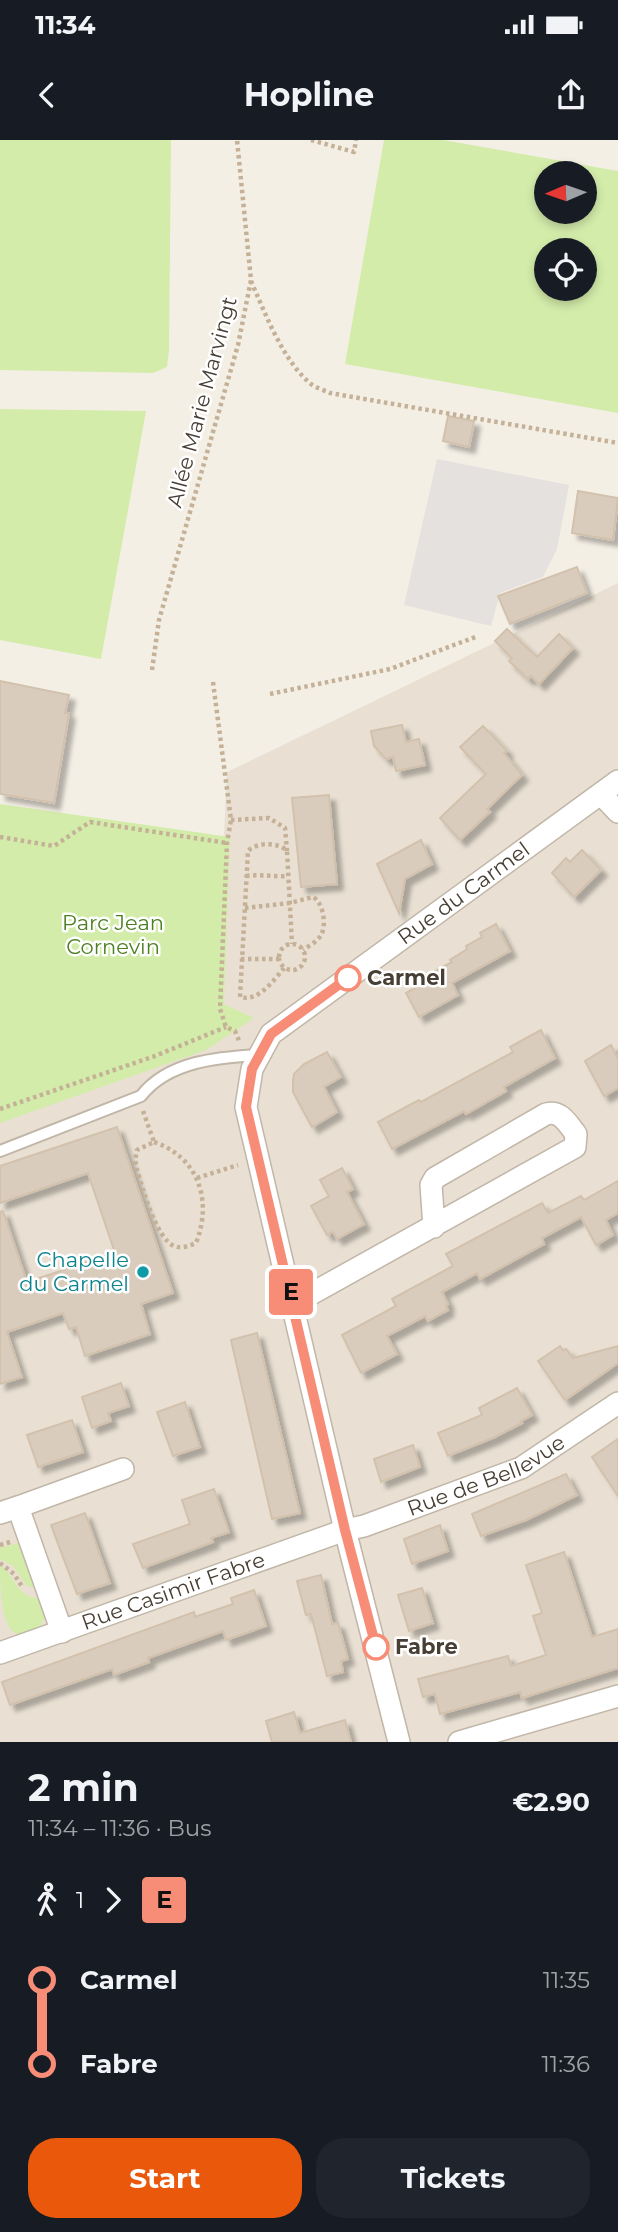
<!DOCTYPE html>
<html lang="en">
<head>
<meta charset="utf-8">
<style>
  :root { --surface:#171b24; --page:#20242c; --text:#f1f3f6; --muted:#9ea1a6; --accent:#ea580c }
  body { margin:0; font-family:Montserrat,sans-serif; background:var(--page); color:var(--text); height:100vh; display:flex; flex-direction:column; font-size:26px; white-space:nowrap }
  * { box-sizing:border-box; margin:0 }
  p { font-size:23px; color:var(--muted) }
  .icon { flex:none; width:38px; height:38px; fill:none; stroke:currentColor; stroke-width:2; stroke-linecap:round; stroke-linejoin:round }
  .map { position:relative; height:1602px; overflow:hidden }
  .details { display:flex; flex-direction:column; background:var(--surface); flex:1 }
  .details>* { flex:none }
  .badge { padding:0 14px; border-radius:5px; font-size:24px; line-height:46px }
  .needle { width:46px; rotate:268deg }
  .controls { position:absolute; left:534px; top:21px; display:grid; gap:14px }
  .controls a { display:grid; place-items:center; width:63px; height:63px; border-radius:50%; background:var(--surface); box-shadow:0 4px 10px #0003; font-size:35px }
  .map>.badge { position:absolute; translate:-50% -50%; box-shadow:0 0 0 4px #fff }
  .legs { display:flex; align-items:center; gap:10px; height:77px; padding:0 28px; font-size:23px }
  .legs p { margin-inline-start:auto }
  .overview { display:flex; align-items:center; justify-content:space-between; height:119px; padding:0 28px }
  h1 { font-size:38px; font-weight:700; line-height:52px }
  .action { display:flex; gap:14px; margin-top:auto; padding:14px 28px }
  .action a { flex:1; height:80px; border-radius:28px; background:var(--accent); color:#fff; font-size:28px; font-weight:700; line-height:80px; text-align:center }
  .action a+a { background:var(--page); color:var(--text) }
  ul { padding:0 28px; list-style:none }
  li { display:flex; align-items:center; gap:24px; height:84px; font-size:26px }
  li i { display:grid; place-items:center; width:10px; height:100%; margin:0 9px; background:currentColor }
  li i::after { content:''; width:18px; height:18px; margin:-9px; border:5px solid; border-radius:50%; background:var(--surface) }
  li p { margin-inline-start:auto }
  li:first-child i { background:linear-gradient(#0000 50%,currentColor 0) }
  li:last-child i { background:linear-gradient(currentColor 50%,#0000 0) }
  .status { display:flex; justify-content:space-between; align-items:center; height:49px; padding:0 35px; background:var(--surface); direction:ltr }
  .status svg { height:19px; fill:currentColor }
  header { display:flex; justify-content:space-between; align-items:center; height:91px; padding:0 28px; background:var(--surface); font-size:32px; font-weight:700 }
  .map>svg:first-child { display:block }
  .residential { fill:#e9e0d3 }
  .green { fill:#d3ecaa; fill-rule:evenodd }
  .parking { fill:#e5e1de }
  .building { fill:#daccbd; stroke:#d2c1ac; stroke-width:2; filter:url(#shadow) }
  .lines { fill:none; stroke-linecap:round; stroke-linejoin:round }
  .service-casing { stroke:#c1b6a7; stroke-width:14 }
  .minor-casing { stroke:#c1b6a7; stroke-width:24 }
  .path { stroke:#c4b197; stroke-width:4.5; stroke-dasharray:3.5 3.5; stroke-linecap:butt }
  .service { stroke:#fff; stroke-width:10 }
  .minor { stroke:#fff; stroke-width:21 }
  .line-1-casing { stroke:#fff; stroke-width:16 }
  .line-1 { stroke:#f78c77; stroke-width:10 }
  .stop-1-dot { fill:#fff; stroke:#f78c77; stroke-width:3.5 }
  .culture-dot { fill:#0f9aa8; stroke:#fff; stroke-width:2.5 }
  .labels { text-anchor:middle; stroke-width:5; stroke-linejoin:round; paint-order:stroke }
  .street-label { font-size:21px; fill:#473e34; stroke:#fff }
  .park-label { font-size:21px; fill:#4c7f22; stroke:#fff }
  .stop-label { font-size:21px; font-weight:bold; fill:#473e34; stroke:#fff; text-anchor:start }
  .culture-label { font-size:21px; fill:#0d838f; stroke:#fff; text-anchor:end }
</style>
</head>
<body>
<div class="status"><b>11:34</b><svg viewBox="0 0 49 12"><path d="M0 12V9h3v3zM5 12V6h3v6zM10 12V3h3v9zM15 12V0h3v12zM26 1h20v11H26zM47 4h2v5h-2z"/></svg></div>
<header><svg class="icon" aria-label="back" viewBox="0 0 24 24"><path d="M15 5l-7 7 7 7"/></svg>Hopline<svg class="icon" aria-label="share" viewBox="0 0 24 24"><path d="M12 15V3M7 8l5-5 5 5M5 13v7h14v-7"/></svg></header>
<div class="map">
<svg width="618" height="1602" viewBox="0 0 618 1602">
  <defs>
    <filter id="shadow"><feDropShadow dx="6" dy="6" stdDeviation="2" flood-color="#0004"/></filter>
  </defs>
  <rect width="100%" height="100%" fill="#f4efe5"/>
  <path class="residential" d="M 618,443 L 618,1602 L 0,1602 L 0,960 L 214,895 L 227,632 Z"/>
  <path class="green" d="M 0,0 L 171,0 L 169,210 L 167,227 L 153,233 L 0,230 Z
    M 384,0 L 443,0 L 618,31 L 618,273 L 345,224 ZM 546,33 L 584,33 L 584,72 L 546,72 ZM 546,110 L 584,110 L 584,149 L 546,149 Z
    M 0,269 L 146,271 L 101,519 L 0,500 Z
    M 0,664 L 230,697 L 224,864 L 254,878 L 206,910 L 0,983 Z
    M 21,1402 L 36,1447 L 27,1446 L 13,1426 L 0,1419 L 0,1408 Z
    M 0,1425 C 15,1436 17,1458 40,1458 L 46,1475 L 39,1488 C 34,1490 27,1493 22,1494 C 0,1497 0,1442 0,1425 Z"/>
  <path class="parking" d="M 437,319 L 569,345 L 557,409 L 543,437 L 500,453 L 491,486 L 404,465 Z"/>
  <path class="building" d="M 448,276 L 474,281 L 469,307 L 443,301 Z
    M 578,351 L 618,358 L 613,400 L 572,393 Z
    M 577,427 L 587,453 L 510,484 L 498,456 Z
    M 507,489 L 537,517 L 559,494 L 573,508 L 539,544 L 531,536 L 528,539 L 509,521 L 512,518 L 495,501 Z
    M 0,541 L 69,555 L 65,573 L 69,573 L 54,663 L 0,654 Z
    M 402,585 L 406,602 L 419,599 L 425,625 L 396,631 L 393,617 L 386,619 L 374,606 L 371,591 Z
    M 483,586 L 507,611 L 504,613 L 522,635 L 487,669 L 490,672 L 460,700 L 440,678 L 486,634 L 460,607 Z
    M 329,655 L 337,744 L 301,747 L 292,658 Z
    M 421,700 L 432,724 L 405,739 L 399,773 L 377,724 Z
    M 582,710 L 601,730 L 574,757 L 552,733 L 566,718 L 570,722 Z
    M 496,784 L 510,811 L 452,843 L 458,855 L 419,877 L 406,853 L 432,839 L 430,834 L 452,822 L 450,820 L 467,809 L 466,806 L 482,797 L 480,793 Z
    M 541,890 L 555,918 L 504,947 L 506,951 L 466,974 L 464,971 L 392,1009 L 378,982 L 419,960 L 421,962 L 513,912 L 510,907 Z
    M 611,905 L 618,919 L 618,948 L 604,956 L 585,921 Z
    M 327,912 L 341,937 L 324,947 L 337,972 L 312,987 L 293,952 L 293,940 L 294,934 L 304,924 Z
    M 117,987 L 173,1153 L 141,1164 L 150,1194 L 85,1216 L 76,1187 L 69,1189 L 63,1173 L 7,1192 L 22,1237 L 0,1244 L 0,1072 L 3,1071 L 27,1142 L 115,1113 L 88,1033 L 0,1063 L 0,1026 Z
    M 342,1028 L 353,1049 L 347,1052 L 364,1084 L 337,1099 L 333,1092 L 327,1095 L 311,1066 L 329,1056 L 320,1040 Z
    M 618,1041 L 618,1073 L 606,1080 L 613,1095 L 596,1105 L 581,1077 L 542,1098 L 544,1104 L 480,1139 L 477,1133 L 442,1152 L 448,1164 L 446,1166 L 448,1170 L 428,1181 L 425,1176 L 387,1196 L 397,1214 L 361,1233 L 342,1195 L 396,1166 L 392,1159 L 453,1126 L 446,1114 L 542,1063 L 548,1073 L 581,1056 L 584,1060 Z
    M 257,1193 L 300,1373 L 272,1379 L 231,1200 Z
    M 560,1206 L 563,1210 L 566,1209 L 573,1218 L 618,1206 L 618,1223 L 565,1260 L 538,1221 Z
    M 121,1243 L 129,1266 L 108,1273 L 111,1281 L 92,1288 L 82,1257 Z
    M 517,1248 L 532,1275 L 521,1281 L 522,1283 L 495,1297 L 448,1316 L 438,1293 L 482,1275 L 479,1268 Z
    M 185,1262 L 200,1307 L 173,1316 L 157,1272 Z
    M 72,1280 L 83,1312 L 38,1327 L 27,1295 Z
    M 618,1299 L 618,1356 L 592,1317 Z
    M 413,1305 L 420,1327 L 381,1342 L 374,1319 Z
    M 566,1334 L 577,1355 L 526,1380 L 481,1396 L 472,1374 Z
    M 214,1349 L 229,1392 L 211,1398 L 213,1402 L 143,1428 L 133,1404 L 190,1384 L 182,1360 Z
    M 85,1373 L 110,1443 L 77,1454 L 51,1385 Z
    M 440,1385 L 448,1411 L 412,1424 L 404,1399 Z
    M 564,1412 L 592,1497 L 618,1489 L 618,1528 L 522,1558 L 520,1552 L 440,1574 L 435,1554 L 423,1557 L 418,1539 L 508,1516 L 511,1526 L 546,1515 L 533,1476 L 542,1473 L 526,1425 Z
    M 321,1435 L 332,1484 L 338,1483 L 348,1519 L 341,1521 L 343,1532 L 327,1536 L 311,1474 L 306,1475 L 297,1441 Z
    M 422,1448 L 433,1483 L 409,1491 L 398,1455 Z
    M 254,1450 L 266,1486 L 226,1500 L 223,1491 L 148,1518 L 149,1522 L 114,1535 L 112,1529 L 10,1565 L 2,1542 L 194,1472 L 195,1477 L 233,1464 L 231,1458 Z
    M 294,1572 L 300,1593 L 345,1580 L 351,1602 L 272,1602 L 266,1581 Z"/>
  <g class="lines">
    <defs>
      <path id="service" d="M 0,1011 L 141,956 C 168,921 219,917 260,915"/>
      <g id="minor">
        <path d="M 601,654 L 618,672"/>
        <path d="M 293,1164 L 575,1007 L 576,994 C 567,983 561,970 546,974 L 435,1038 L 431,1045 L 434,1087"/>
        <path d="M 18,1367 L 123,1329"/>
        <path d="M 0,1373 L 18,1367 L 62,1492"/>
        <path id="s1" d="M 0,1513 L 345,1390 L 364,1386 L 521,1328 L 618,1263"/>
        <path id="s2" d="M 399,1602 L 345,1390 L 246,967 L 252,929 L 271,894 L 618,641"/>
        <path d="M 459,1602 L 618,1556"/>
      </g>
    </defs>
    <use href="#service" class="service-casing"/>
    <use href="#minor" class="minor-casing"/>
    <path class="path" d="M 311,0 L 354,12 L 356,0
      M 251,141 C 265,173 283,221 311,244 C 316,248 324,250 330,253 L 618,303
      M 152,530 L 159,480 L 238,205 L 251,140 L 237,0
      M 213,542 L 231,680 L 227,703 L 220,869 L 226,887 L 235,891 L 240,903
      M 270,554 L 390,529 L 478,496
      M 231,680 L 269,678 L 285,688 L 287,711
      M 0,697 L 54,706 L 90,682 L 227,703
      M 246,736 C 261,734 274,737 288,736
      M 245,768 L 290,763 L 313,757 C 323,762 327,785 321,795 C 318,801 309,806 303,810
      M279 817a13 13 0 1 1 26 0a13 13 0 1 1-26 0Z
      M 241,819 L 279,819
      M 284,828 C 273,841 259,862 240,857 L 248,711 C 256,702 279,702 287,711 L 292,804
      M 0,969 L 155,916 L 226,887
      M 143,971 L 154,1002
      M 154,1002 C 198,1017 213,1060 196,1103 C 189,1106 181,1109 174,1106 C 156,1098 143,1049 137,1030 L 135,1020 L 137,1010 Z
      M 197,1038 L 238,1025
      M 0,1405 L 10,1402
      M 0,1423 L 14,1434 L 23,1448"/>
    <use href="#service" class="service"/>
    <use href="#minor" class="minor"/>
  </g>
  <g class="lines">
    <defs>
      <path id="line-1" d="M 348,838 L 271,894 L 252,929 L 246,967 L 345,1390 L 376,1507"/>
    </defs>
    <use href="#line-1" class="line-1-casing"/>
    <use href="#line-1" class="line-1"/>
  </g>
  <g class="stop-1-dot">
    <circle cx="348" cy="838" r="12"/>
    <circle cx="376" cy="1507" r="12"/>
  </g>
  <circle class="culture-dot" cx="143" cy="1132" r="7"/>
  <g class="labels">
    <g class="street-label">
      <text transform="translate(202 262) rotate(-75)" y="7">Allée Marie Marvingt</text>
      <text dy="7" stroke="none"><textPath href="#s2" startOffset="970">Rue du Carmel</textPath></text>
      <text dy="7" stroke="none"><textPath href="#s1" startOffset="518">Rue de Bellevue</textPath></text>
      <text dy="7" stroke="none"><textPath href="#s1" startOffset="184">Rue Casimir Fabre</textPath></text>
    </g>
    <g class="park-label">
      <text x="113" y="790">Parc Jean<tspan x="113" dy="24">Cornevin</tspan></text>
    </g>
    <g class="stop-label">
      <text x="367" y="845">Carmel</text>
      <text x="395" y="1514">Fabre</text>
    </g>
    <g class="culture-label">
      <text x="129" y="1127">Chapelle<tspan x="129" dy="24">du Carmel</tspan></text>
    </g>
  </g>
</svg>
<div class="controls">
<a><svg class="needle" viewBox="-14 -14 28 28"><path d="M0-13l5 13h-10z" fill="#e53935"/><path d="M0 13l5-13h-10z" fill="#9ea1a6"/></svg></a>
<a><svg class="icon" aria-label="locate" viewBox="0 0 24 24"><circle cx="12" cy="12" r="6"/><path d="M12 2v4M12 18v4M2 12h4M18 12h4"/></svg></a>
</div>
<b class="badge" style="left:291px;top:1152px;background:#f78c77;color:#111">E</b>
</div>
<section class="details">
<div class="overview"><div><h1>2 min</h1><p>11:34 – 11:36 · Bus</p></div><b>€2.90</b></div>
<div class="legs"><svg class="icon" aria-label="walk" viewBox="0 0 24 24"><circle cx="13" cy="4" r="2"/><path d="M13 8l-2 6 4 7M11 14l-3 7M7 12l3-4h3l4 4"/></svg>1<svg class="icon" aria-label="forward" viewBox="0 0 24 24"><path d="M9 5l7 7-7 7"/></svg><b class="badge" style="background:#f78c77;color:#111">E</b></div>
<ul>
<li><i style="color:#f78c77"></i><b>Carmel</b><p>11:35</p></li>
<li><i style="color:#f78c77"></i><b>Fabre</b><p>11:36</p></li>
</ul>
<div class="action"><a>Start</a><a>Tickets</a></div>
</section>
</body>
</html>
